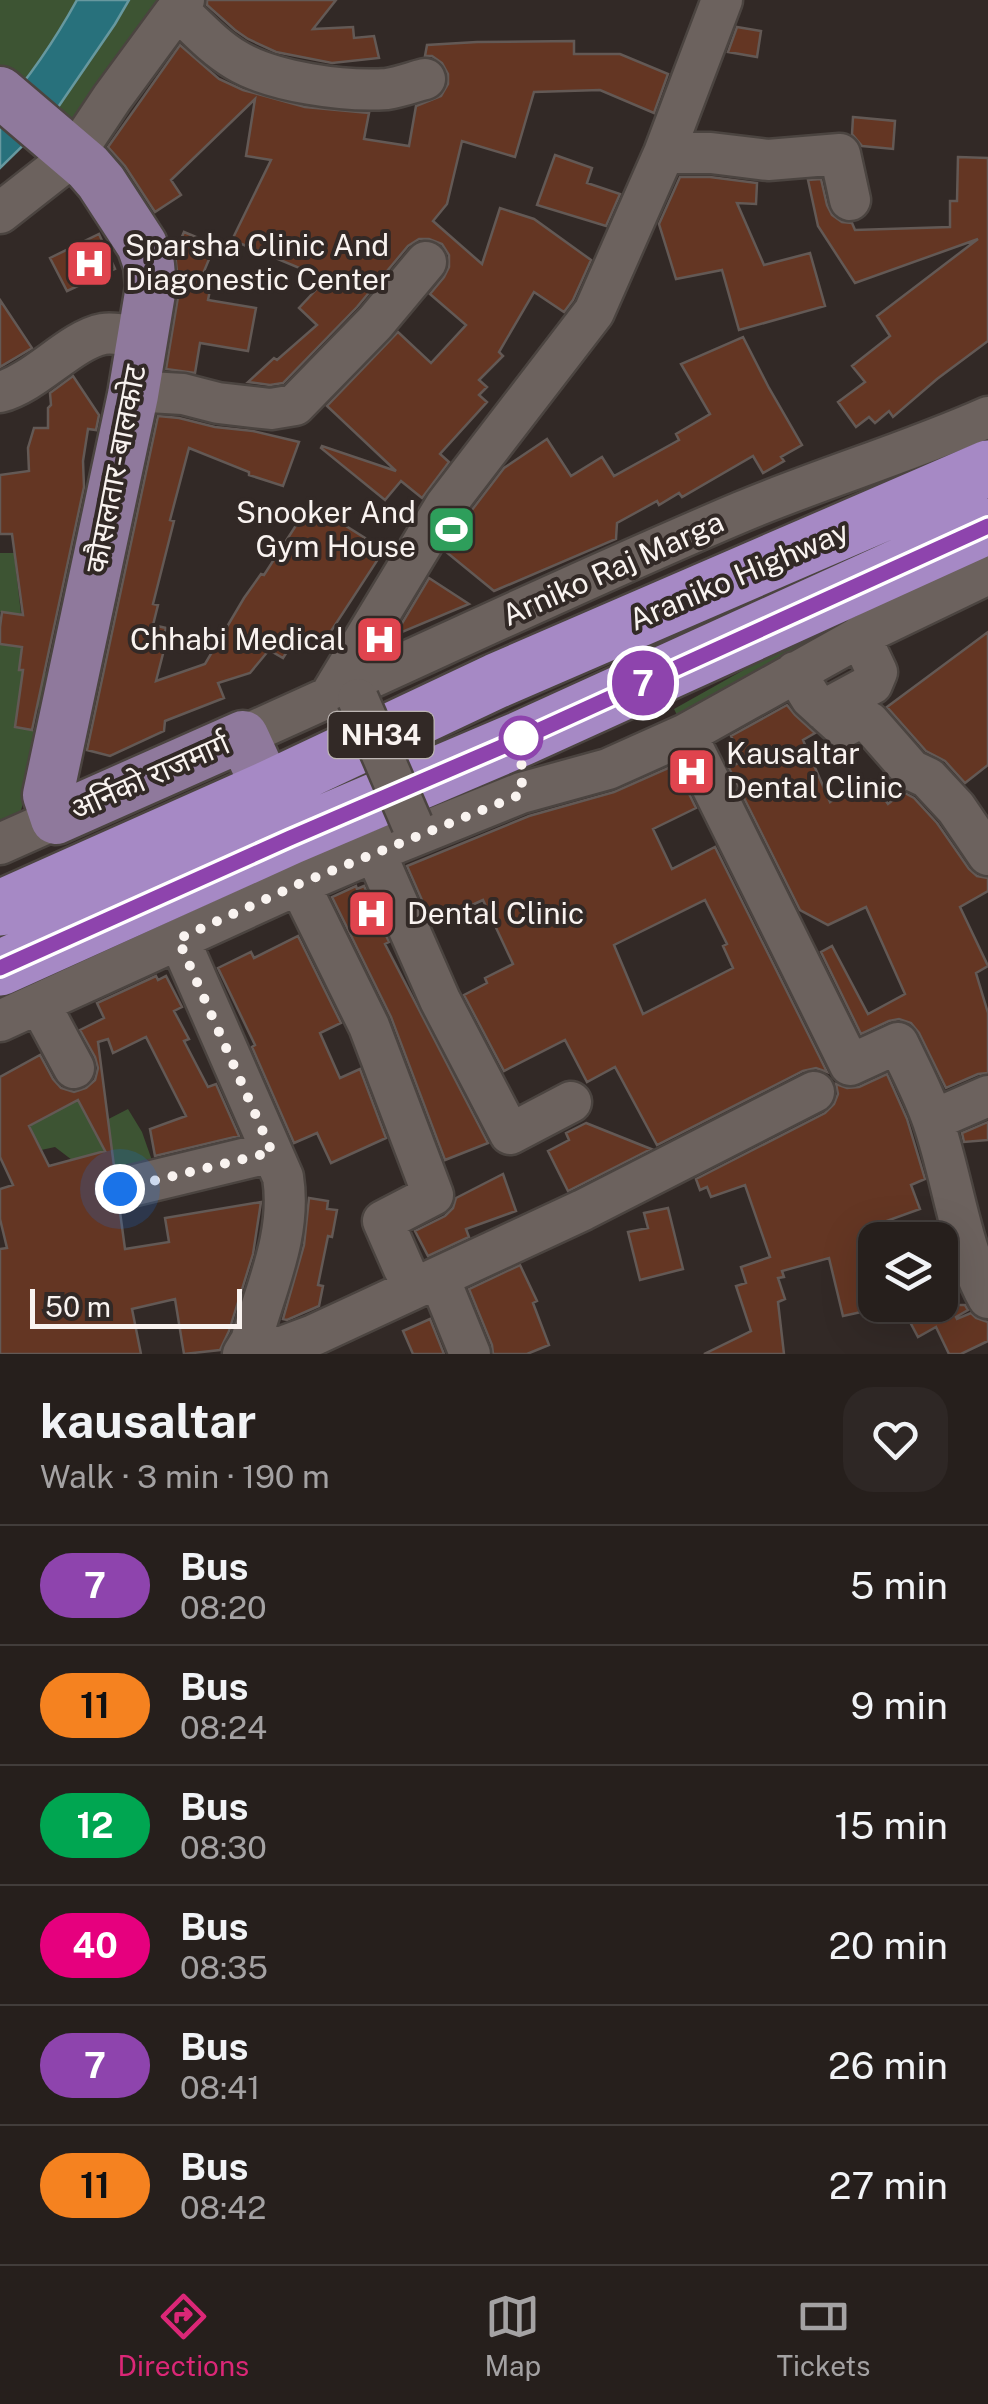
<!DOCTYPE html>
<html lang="en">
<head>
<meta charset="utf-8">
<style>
  :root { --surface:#261f1c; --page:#2e2725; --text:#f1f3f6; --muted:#a4a2a3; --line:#423d3b; --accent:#db2777 }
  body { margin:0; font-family:"Public Sans","Noto Sans Devanagari",sans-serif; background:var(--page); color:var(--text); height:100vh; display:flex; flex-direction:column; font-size:38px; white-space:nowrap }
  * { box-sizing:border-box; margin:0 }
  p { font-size:32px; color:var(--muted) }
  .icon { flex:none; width:55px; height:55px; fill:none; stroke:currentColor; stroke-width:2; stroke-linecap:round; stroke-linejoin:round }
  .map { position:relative; height:1354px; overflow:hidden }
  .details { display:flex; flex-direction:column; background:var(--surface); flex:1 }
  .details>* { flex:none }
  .badge { padding:0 20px; border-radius:32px; font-size:35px; line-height:65px }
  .fabs { position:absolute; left:858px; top:1222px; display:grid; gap:20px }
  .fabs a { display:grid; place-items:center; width:100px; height:100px; border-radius:20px; background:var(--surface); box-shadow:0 10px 40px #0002,0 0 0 2px var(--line); font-size:50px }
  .scale { position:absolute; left:30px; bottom:25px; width:212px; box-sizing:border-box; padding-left:10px; border:5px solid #f9f3f0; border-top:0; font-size:28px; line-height:35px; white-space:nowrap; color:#f9f3f0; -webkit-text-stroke:8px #322926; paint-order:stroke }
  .you { position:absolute; width:50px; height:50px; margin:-25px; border:8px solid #fff; border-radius:50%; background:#1a73e8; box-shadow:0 0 0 15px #1a73e833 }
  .map>.badge { position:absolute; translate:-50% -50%; box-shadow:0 0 0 5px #fff }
  .round { display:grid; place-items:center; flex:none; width:105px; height:105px; border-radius:30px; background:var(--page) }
  .summary { display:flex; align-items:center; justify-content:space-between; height:170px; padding:0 40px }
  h1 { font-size:48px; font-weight:700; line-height:75px }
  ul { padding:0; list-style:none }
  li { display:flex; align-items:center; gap:30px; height:120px; padding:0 40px; border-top:2px solid var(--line) }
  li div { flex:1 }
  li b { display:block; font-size:38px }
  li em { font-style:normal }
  li .badge { min-width:110px; font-weight:700; text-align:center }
  .tab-bar { display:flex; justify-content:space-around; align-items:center; height:140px; border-top:2px solid var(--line); background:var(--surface); font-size:28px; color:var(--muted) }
  .tab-bar a { display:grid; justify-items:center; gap:5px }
  .tab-bar .selected { color:var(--accent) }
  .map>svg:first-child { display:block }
  .green { fill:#3d5433 }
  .water { fill:#28717c; stroke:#67989f; stroke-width:2.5 }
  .building { fill:#643623; stroke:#635955; stroke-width:2.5; fill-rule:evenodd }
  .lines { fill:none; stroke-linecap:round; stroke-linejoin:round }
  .minor-casing { stroke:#4b4440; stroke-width:45 }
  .major-casing { stroke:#4b4440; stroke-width:55 }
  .highway-casing { stroke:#4b4440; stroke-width:60 }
  .minor { stroke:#6c625e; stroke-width:40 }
  .major { stroke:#8f799c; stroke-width:50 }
  .highway { stroke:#a689c5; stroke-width:55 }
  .minor-bridge-casing { stroke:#4b4440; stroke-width:45; stroke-linecap:butt }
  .minor-bridge { stroke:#6c625e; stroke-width:40 }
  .line-casing { stroke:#fff; stroke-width:22 }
  .line { stroke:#8e44ad; stroke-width:15 }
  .walk { stroke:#f9f3f0; stroke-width:10; stroke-dasharray:0 18 }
  .stop-dot { fill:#fff; stroke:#8e44ad; stroke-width:5 }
  .labels { text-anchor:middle; stroke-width:8; stroke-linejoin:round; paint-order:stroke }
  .shield { fill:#322926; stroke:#bdb6b3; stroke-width:2.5 }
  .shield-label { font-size:28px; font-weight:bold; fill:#f9f3f0 }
  .poi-label { font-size:30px; fill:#f9f3f0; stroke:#322926; text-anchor:start }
  .street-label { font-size:30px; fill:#f9f3f0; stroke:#322926 }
</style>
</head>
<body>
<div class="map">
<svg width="988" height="1354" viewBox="0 0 988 1354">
  <rect width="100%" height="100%" fill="#322926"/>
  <path class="green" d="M 0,0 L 77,0 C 55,40 30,77 0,111 Z
    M 129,0 L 170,0 L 66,135 L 50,119 L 115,24 Z
    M 0,553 L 14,553 L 21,614 L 0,612 Z
    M 881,601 L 797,647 L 678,717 L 674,709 L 779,650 Z
    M 0,644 L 22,647 L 19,670 L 57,674 L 49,709 L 18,705 L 15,727 L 45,732 L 18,820 L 0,827 Z
    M 78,1100 L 93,1127 L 128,1109 L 142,1132 L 155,1169 L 115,1168 L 110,1149 L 72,1160 L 55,1147 L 41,1150 L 30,1126 Z"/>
  <path class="water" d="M 77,0 L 129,0 L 115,24 L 50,119 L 0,168 L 0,111 C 30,77 55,40 77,0 Z"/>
  <path class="building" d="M 207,0 L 336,0 L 313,29 L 353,27 L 354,38 L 374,36 L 379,58 L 332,63 L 276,52 L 248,39 L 235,30 L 207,5 Z
    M 737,27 L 761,31 L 757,57 L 728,52 Z
    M 574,41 L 574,54 L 620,54 L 668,74 L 654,113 L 600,90 L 534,92 L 515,157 L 462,141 L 447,204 L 433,221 L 482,264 L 500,208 L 534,219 L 591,260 L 573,300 L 564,312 L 534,292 L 499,352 L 503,356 L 479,380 L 487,387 L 479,395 L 487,402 L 440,454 L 449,462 L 422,498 L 401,481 L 385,500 L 321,448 L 322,446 L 396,471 L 327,406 L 398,332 L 431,363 L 466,325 L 430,294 L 444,277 L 449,267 L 449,255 L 442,244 L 429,239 L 419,239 L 408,246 L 357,307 L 283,383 L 270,385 L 248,382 L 274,358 L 277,360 L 317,325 L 299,308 L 326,279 L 232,240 L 271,160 L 246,156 L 255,99 L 171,180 L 181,195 L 155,212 L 125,166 L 108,147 L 180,45 L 219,79 L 243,90 L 305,107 L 369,113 L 364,139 L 409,146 L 416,106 L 441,96 L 448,84 L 448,74 L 442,63 L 432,56 L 425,56 L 427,45 L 477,42 Z
    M 853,117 L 895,121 L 893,149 L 862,146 L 852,134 Z
    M 555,155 L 592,168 L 587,183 L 620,194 L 606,226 L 537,205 Z
    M 958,157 L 988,158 L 988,341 L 937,379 L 893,417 L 889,411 L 875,423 L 869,417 L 856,427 L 838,402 L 865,382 L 852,366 L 890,336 L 877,316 L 978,239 L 855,283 L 818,226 L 808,180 L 821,179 L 827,205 L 832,215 L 842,222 L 852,223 L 855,230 L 950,227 L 950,201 L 957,201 Z
    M 680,177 L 710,177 L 757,183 L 756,204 L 737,203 L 764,265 L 810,253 L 825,306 L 739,330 L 722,270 L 676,279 L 659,224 Z
    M 184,232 L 215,245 L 202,276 L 212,280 L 208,300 L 256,308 L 248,351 L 200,343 L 195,373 L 166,369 L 179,291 L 175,253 Z
    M 99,234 L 115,269 L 67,291 L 50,258 Z
    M 0,300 L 32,348 L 0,367 Z
    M 743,337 L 769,388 L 802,445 L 781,457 L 784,461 L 763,473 L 753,456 L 682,497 L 679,493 L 659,505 L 657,501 L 617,523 L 616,539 L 494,591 L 445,551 L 465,519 L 504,468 L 547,439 L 571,476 L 602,457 L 614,476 L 679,440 L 676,434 L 710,414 L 681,364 Z
    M 73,376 L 99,415 L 96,430 L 88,429 L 83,461 L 84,487 L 32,730 L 15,727 L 23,670 L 19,670 L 22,647 L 0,644 L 0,627 L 2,612 L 23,615 L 12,534 L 0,534 L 0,475 L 29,471 L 28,448 L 34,428 L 48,428 L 48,408 L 51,405 L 50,393 Z
    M 158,416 L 179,418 L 215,427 L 253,431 L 299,442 L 283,486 L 249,475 L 249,472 L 189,448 L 170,520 L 174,521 L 153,604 L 158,605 L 153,625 L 166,628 L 161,644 L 165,646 L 156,681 L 205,664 L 244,598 L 261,574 L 264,575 L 304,513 L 324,525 L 330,516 L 384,550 L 322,645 L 300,631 L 283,658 L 269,650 L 250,673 L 218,683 L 224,698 L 165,721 L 164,731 L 110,756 L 87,750 Z
    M 429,578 L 469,604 L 395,635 Z
    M 988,632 L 988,765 L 965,783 L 945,761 L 926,751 L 887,707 Z
    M 787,705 L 795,715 L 815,733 L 803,740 L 830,802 L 851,786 L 855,792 L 871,780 L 888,804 L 903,792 L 914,798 L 937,823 L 969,869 L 977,876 L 988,878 L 988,891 L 960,907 L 988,966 L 976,973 L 988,1013 L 988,1073 L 978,1074 L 946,1088 L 919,1033 L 911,1023 L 899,1019 L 889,1021 L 861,1034 L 821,952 L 832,946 L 868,1014 L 905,994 L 866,907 L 828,925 L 800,910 L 729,768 L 744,760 L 731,736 Z
    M 675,765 L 696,808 L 653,829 L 672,869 L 715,847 L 827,1072 L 816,1068 L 803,1071 L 657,1145 L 615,1067 L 587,1082 L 565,1040 L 504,1071 L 464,995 L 487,983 L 485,978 L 513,964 L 483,900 L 432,923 L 407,866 L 529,816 L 614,792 ZM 705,900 L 727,944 L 723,946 L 733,968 L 643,1014 L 614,945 Z
    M 356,886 L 357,889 L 364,886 L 389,942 L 385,944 L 488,1143 L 445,1160 L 391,1017 L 332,897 Z
    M 298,936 L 341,1023 L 320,1033 L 340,1078 L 360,1069 L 386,1138 L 331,1163 L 317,1133 L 294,1143 L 252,1047 L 255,1045 L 218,968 L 251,952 L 254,958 Z
    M 156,976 L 158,980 L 166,976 L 182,1007 L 174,1011 L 189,1039 L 184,1041 L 208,1087 L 216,1084 L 239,1136 L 155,1156 L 150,1129 L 186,1116 L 146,1037 L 113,1053 L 108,1039 L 98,1042 L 114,1166 L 102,1173 L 96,1183 L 96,1194 L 103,1206 L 111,1211 L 120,1212 L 125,1249 L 169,1242 L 165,1218 L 261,1202 L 253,1254 L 229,1331 L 220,1350 L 184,1354 L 175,1299 L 132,1309 L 141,1354 L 0,1354 L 0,1249 L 7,1248 L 0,1219 L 0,1189 L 13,1185 L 0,1157 L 0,1077 L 40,1055 L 53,1079 L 61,1088 L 74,1092 L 86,1088 L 95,1080 L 98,1068 L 95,1057 L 80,1030 L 104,1018 L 97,1003 ZM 78,1100 L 105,1151 L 49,1166 L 29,1126 Z
    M 887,1074 L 907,1119 L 925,1179 L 911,1185 L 920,1209 L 867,1228 L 875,1263 L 875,1309 L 843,1316 L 829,1258 L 782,1271 L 784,1277 L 778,1278 L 785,1299 L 778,1302 L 784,1354 L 704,1354 L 751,1331 L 736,1286 L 746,1283 L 741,1267 L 770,1257 L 745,1185 L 711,1197 L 707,1187 L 700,1190 L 696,1179 L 825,1113 L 834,1104 L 838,1094 L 836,1084 L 847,1088 L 859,1087 Z
    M 988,1122 L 988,1140 L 964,1142 L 962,1133 Z
    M 586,1123 L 651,1149 L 568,1191 L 548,1151 L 569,1140 L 566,1133 Z
    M 503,1174 L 516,1211 L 466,1229 L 469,1237 L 428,1256 L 415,1231 L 445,1216 L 453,1208 L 456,1198 Z
    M 309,1198 L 328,1201 L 327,1209 L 337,1210 L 332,1237 L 328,1236 L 318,1285 L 323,1286 L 319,1306 L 287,1320 L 283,1319 L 304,1245 Z
    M 668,1208 L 683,1269 L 640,1280 L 628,1232 L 648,1228 L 644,1213 Z
    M 520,1265 L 537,1301 L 533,1303 L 549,1345 L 527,1354 L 493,1354 L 492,1345 L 469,1289 Z
    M 901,1305 L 965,1305 L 968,1310 L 956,1317 L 957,1319 L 971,1313 L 976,1318 L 988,1322 L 988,1341 L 961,1354 L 949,1354 L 936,1327 L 918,1337 Z
    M 430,1319 L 444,1354 L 413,1354 L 403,1331 Z"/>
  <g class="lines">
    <defs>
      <path id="minor" d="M 177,9 C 196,27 214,47 236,60 C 272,82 345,92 387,89 C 400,87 413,82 425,79
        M 664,153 L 711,153 L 768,160 L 840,154 L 850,200
        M 0,213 L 74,155 L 112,98 L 184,0
        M 0,392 C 35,383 71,340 103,334 C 116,332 129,336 142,338
        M 133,395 L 149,392 L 183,394 L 218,403 L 271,409 L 295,405 L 375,323 L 426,262
        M 795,672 L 811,698 L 843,727 L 860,718 L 869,722 L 911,770 L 928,778 L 956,808 L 988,855
        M 330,696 L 445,506 L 594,312 L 664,153 L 722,0
        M 824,710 L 872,684 L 877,672 L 860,636
        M 686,734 L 850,1065 L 898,1043 C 910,1068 924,1094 933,1121 C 952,1175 960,1248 988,1298
        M 243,736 C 409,662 573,583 741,512 C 822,478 907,453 988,417
        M 0,844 L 56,819
        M 375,852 L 440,1000 L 510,1134 L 571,1102
        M 294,861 L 299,884 L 369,1026 L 433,1195 L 383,1221 L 404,1269
        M 179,939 L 283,1177 C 292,1234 266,1287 251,1341 L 243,1354
        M 46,1016 L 74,1068
        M 0,1021 L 299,884 L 362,857 L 521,793 L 608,769 L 686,734 L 874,629 L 988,574
        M 933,1120 L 988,1096
        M 119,1189 L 272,1152
        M 439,1278 L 470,1354
        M 251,1341 L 279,1348 L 314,1335 L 583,1210 L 814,1092"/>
      <path id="major" d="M 0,92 L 88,167 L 101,182 L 142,245 L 149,265 L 151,287 L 133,395 L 48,795 L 56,819 L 243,736 L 284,825"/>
      <path id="highway" d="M 0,908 L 267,789 L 496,681 L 988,468
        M 0,968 L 290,837 L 520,739 L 988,526"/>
    </defs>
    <use href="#minor" class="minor-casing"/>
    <use href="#major" class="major-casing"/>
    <use href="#highway" class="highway-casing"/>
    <use href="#minor" class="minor"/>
    <use href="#major" class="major"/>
    <use href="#highway" class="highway"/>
    <defs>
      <path id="minor-bridge" d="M 358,699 L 412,824"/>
    </defs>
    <use href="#minor-bridge" class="minor-bridge-casing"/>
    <use href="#minor-bridge" class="minor-bridge"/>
  </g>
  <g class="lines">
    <defs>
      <path id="line" d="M 0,968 L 290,838 L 520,739 L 988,526"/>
    </defs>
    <use href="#line" class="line-casing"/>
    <use href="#line" class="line"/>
    <path class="walk" d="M 120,1189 L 272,1152 L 178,939 L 299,884 L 522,794 L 521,738"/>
  </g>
  <defs>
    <symbol id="hospital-square" viewBox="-11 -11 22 22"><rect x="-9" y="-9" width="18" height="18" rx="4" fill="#e0444e" stroke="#322926"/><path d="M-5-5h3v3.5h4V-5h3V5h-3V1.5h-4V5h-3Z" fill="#fff"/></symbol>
    <symbol id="stadium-square" viewBox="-11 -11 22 22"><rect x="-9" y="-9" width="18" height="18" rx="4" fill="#2e9e5b" stroke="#322926"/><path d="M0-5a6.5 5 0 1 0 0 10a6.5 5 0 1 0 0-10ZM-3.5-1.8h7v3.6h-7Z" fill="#fff"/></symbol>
  </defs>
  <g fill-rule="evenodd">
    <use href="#hospital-square" x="62" y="236" width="55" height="55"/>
    <use href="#stadium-square" x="424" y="502" width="55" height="55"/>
    <use href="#hospital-square" x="352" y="612" width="55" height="55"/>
    <use href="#hospital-square" x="664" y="744" width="55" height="55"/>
    <use href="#hospital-square" x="344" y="886" width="55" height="55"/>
  </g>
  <circle class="stop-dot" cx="521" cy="738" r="20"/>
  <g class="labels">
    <rect class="shield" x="328.5" y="712" width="105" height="46" rx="8"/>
    <g class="shield-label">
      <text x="381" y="745">NH34</text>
    </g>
    <g class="poi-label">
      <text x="125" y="256">Sparsha Clinic And<tspan x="125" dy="34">Diagonestic Center</tspan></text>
      <text x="416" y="523" text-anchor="end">Snooker And<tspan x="416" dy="34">Gym House</tspan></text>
      <text x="345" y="650" text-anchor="end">Chhabi Medical</text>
      <text x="726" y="764">Kausaltar<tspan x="726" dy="34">Dental Clinic</tspan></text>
      <text x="407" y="924">Dental Clinic</text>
    </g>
    <g class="street-label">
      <text transform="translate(116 469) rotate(-79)" y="10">कौसलतार-बालकोट</text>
      <text transform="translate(613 569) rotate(-24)" y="10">Arniko Raj Marga</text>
      <text transform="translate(739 576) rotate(-23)" y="10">Araniko Highway</text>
      <text transform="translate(150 777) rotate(-24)" y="10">अर्निको राजमार्ग</text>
    </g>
  </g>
</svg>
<div class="fabs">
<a><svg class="icon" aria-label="layers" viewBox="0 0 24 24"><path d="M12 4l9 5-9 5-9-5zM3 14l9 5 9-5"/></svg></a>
</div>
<div class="scale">50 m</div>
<div class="you" style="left:120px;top:1189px"></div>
<b class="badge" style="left:643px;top:683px;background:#8e44ad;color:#fff">7</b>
</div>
<section class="details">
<div class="summary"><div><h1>kausaltar</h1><p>Walk · 3 min · 190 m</p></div><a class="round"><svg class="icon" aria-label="heart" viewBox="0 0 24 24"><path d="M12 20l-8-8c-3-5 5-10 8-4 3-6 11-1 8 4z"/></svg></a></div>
<ul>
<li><span class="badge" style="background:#8e44ad;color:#fff">7</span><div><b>Bus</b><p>08:20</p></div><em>5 min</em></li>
<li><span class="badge" style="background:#f58220;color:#111">11</span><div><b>Bus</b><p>08:24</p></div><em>9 min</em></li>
<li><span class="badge" style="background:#00a651;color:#fff">12</span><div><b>Bus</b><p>08:30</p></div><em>15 min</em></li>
<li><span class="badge" style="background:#e6007e;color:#fff">40</span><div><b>Bus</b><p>08:35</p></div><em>20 min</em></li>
<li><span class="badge" style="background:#8e44ad;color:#fff">7</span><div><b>Bus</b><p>08:41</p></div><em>26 min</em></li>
<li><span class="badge" style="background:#f58220;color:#111">11</span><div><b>Bus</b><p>08:42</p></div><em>27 min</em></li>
</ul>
</section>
<nav class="tab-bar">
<a class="selected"><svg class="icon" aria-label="directions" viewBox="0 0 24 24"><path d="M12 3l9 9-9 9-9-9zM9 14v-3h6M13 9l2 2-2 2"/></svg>Directions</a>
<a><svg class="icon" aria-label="map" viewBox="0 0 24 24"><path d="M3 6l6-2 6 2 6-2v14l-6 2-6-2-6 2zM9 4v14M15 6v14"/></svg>Map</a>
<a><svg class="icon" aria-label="tickets" viewBox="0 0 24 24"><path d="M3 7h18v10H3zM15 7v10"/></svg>Tickets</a>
</nav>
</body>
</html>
